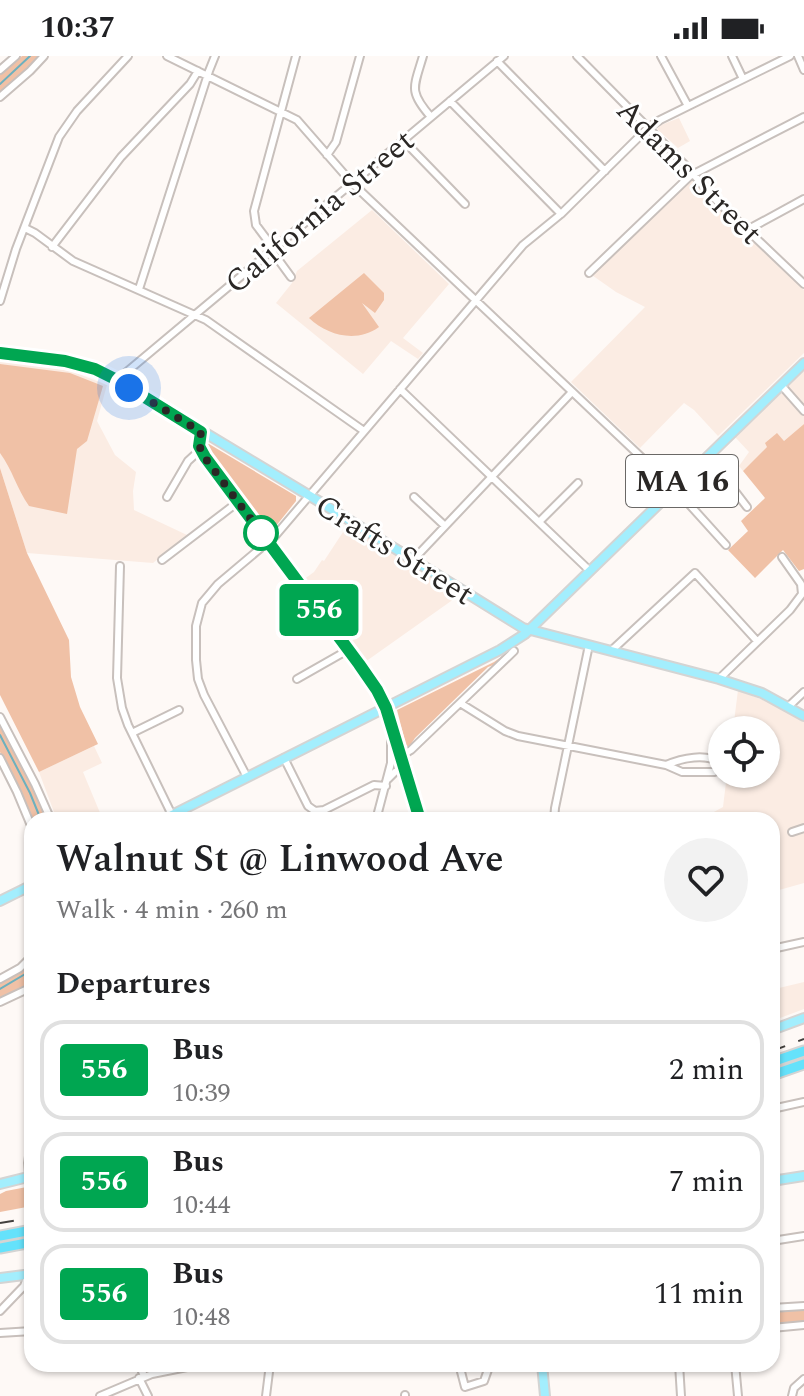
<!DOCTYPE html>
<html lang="en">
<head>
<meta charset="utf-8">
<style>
  :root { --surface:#fff; --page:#f2f2f2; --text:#202124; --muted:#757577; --line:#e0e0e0 }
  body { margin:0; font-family:Spectral,serif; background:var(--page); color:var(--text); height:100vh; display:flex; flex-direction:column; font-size:30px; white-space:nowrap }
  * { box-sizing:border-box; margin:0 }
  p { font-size:26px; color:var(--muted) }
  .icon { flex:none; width:44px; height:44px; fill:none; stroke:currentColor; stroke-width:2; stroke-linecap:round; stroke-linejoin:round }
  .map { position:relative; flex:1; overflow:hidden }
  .details { position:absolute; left:24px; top:756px; width:756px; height:560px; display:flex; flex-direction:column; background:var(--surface); border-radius:24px; box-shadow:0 2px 6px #0004 }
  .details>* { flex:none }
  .badge { padding:0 16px; border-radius:6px; font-size:28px; line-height:52px }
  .controls { position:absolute; left:708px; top:660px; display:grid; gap:16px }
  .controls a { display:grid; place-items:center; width:72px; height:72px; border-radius:50%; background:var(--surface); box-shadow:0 2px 6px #0004; font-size:40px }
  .you { position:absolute; width:40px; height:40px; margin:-20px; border:6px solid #fff; border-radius:50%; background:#1a73e8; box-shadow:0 0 0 12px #1a73e833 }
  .map>.badge { position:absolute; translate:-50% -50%; box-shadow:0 0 0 4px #fff }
  h2 { padding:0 32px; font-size:30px; line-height:72px }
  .round { display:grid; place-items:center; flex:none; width:84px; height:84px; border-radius:42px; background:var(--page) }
  .head { display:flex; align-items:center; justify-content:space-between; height:136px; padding:0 32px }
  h1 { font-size:38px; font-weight:600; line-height:60px }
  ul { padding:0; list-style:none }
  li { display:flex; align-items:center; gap:24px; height:100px; margin:0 16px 12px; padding:0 16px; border:4px solid var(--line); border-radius:24px }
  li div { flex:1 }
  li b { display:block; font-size:30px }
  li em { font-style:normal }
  li .badge { min-width:88px; font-weight:700; text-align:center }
  .status { display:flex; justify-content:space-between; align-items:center; height:56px; padding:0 40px; background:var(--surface); direction:ltr }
  .status svg { height:22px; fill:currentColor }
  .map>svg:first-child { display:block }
  .built { fill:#fbece3 }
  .green { fill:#f0c1a6 }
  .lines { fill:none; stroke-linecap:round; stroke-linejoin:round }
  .stream { stroke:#6cb0be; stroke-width:2 }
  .minor-casing { stroke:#c8c0bc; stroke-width:10 }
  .major-casing { stroke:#d4d4d3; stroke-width:12 }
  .highway-casing { stroke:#d4d4d3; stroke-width:13 }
  .minor { stroke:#fff; stroke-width:6 }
  .major { stroke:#a3eefd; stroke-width:8 }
  .highway { stroke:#65e2fb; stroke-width:9 }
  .rail { stroke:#43403e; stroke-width:2; stroke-dasharray:14 14; stroke-linecap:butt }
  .line-casing { stroke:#fff; stroke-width:18 }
  .line { stroke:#00a651; stroke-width:12 }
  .walk { stroke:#2a2725; stroke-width:8; stroke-dasharray:0 14.4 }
  .stop-dot { fill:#fff; stroke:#00a651; stroke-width:4 }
  .labels { text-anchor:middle; stroke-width:6; stroke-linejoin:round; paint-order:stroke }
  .shield { fill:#fff; stroke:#6a6866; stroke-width:2 }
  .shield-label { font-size:30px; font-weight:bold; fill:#2a2725 }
  .street-label { font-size:32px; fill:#2a2725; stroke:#fff }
</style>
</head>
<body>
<div class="status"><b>10:37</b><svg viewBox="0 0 49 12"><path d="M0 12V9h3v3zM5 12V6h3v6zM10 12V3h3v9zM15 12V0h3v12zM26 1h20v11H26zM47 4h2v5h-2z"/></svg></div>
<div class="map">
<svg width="804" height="1340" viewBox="0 0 804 1340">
  <rect width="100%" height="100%" fill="#fef9f6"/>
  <path class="built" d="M 679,62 L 690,85 L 678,92 L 657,73 L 661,69 Z
    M 689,120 L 753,186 L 804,234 L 804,297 L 718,380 L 694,354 L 684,347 L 640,392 L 571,326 L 645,251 L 616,236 L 589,217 Z
    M 372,154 L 449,228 L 403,282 L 423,297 L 418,303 L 391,285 L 363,318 L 276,247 L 292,227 L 297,215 Z
    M 0,305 L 71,315 L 107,329 L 97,365 L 115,399 L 136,416 L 133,435 L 134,454 L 187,479 L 153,507 L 27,497 L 0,412 Z
    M 804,315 L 804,368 L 784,385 L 776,378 L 768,391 L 743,415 L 739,410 L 749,396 L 735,381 Z
    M 346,467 L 461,538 L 365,606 L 303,524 L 314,516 L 322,504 L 324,505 L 345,473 Z
    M 738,634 L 773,648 L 804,666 L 804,827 L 772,836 L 772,764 L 699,764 L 723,751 L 727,718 L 766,718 L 766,674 L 733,674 Z
    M 94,690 L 102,707 L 83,716 L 103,764 L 57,764 L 39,716 Z
    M 804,926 L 804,953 L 772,965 L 772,929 L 777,928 L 779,932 Z"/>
  <path class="green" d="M 22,0 L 41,0 L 0,36 L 0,19 Z
    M 364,217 L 384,237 L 384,244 L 375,257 L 362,247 L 379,271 C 357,287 328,280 309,262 Z
    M 0,308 L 70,317 L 103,330 L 87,385 L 77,393 L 67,458 L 29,450 C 17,433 12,413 0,397 Z
    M 804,368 L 804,513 L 799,515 L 783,494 L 755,522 L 728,494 L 748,475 L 741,465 L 765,442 L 743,415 L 767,391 L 765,387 L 777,377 L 784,385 Z
    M 205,388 L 209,388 L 296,440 L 296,445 L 272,475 L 269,475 Z
    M 0,412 L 27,497 L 69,584 L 71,621 L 80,651 L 98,688 L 39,716 L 0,639 Z
    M 511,594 L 496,608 L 488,611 L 415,682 L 409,691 L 406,689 L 397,654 L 494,606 Z
    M 0,663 L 50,764 L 33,764 L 0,696 Z
    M 32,900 L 32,929 L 0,945 L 0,922 Z
    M 32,1130 L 32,1150 L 0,1156 L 0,1138 L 6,1135 Z
    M 804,1250 L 804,1269 L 772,1272 L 772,1252 Z"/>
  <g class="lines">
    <path class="stream" d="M 0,28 L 30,0
      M 0,679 L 30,737 L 41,764
      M 0,933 L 32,914"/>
    <defs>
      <path id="minor" d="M 167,0 L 297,64 L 352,127 L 679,437 L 726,489
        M 423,0 C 414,31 408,35 431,61
        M 577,0 L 687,111 L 716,144 L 804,228
        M 661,0 L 688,50
        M 732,0 L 743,23
        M 798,0 L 804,14
        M 497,5 L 605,115
        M 0,14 L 16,0
        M 0,41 L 30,15 L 44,0
        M 450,45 L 561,158
        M 403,84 L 465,148
        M 327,99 L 336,86 L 360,0
        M 25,172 L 35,177 L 73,205 L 206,264 L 364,375
        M 747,174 L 804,143
        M 52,191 L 121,101 L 190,28 L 198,15
        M 274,193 L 256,169 L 254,155 L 296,0
        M 272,195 L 291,221
        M 589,217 L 690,120 L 804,61
        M 139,233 L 209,15 L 215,0
        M 0,245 L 16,193 L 59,81 L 77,55 L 128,0
        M 117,324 L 504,0
        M 781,329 L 804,355
        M 400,333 L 590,515
        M 708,400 L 747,451
        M 167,441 L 188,405 L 200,394
        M 414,441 L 445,470
        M 539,466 L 578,427
        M 162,504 L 238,446
        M 413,504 L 572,336
        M 120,510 L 117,622 L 122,652 L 128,669 L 172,759
        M 611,595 L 695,517 L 757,585
        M 297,623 L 348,594
        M 719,623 L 790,554 L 802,538 L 801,528 L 782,501
        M 460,647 L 505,675 L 518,680 L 666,709 L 682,716 L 714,716 L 719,714 L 721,707 C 706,697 682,702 666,709
        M 788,651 L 804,636
        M 0,661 L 35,728 L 51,764
        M 132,677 L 179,654
        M 401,700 L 411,694 L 514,595
        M 0,702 L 17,736 L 32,772
        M 284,702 L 308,750 L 315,755 L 324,754 L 374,729 L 386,730
        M 247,721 L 204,639 L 198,623 L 196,604 L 196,570 L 202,547 L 218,528 L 275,480 L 523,189 L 561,158 L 648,72 L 660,64 L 790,0
        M 388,723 L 395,716 L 404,712
        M 376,764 L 391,707 L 391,678
        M 554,764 L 555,752 L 589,589
        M 792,776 L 804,772
        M 772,893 L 804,886
        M 0,923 L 20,912 L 32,900
        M 0,946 L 32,931
        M 772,1053 L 804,1046
        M 29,1121 L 28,1107 L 32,1080
        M 772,1185 L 804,1180
        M 772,1252 L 804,1250
        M 0,1255 L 24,1230 L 28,1219
        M 772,1272 L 804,1269
        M 0,1277 L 32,1275
        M 139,1308 L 144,1320
        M 459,1308 L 465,1331 L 484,1325 L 490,1308
        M 679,1308 L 681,1340
        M 735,1308 L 738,1340
        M 139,1322 L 148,1340
        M 405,1339 L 405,1340
        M 100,1340 L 152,1318 L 202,1308
        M 266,1340 L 270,1308
        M 792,1340 L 794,1332 L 804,1323"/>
      <path id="major" d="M 0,297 L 75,307 L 109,319 L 320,446 L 523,572 L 719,623 L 762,637 L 804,660
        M 201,376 L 199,388 L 203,400 L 348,594 L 381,641 L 391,668 L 420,764
        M 162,764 L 500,594 L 525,578 L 804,307
        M 0,845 L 32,829
        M 772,974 L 804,962
        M 772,1125 L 804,1120
        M 0,1128 L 32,1120
        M 0,1222 L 32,1218
        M 542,1308 L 545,1340"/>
      <path id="highway" d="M 772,1006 L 804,995
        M 772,1019 L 804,1008
        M 0,1180 L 32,1174
        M 0,1192 L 32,1186"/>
    </defs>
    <use href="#minor" class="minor-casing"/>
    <use href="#major" class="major-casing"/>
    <use href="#highway" class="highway-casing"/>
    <use href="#minor" class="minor"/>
    <use href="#major" class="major"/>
    <use href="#highway" class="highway"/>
    <path class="rail" d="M 772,995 L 804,983
      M 0,1167 L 32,1162"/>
  </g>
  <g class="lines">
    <defs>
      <path id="line" d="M 0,297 L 65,305 L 95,313 L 117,324 L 201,376 L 199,390 L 205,401 L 359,608 L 377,634 L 386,652 L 420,764"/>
    </defs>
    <use href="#line" class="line-casing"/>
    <use href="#line" class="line"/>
    <path class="walk" d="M 129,332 L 201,376 L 199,388 L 202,398 L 265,482 L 261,477"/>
  </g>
  <circle class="stop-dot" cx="261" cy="477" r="16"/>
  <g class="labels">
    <rect class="shield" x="626" y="399" width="112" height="52" rx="6"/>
    <g class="shield-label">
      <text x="682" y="435">MA 16</text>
    </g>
    <g class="street-label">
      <text transform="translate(690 115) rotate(45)" y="11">Adams Street</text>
      <text transform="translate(319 155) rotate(-40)" y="11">California Street</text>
      <text transform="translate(395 493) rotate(32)" y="11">Crafts Street</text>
    </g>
  </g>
</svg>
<div class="controls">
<a><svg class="icon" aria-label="locate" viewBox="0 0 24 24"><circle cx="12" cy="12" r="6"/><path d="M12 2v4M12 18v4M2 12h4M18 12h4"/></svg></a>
</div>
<div class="you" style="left:129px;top:332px"></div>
<b class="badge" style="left:319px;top:554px;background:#00a651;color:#fff">556</b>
<section class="details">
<div class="head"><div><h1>Walnut St @ Linwood Ave</h1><p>Walk · 4 min · 260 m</p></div><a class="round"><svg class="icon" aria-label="heart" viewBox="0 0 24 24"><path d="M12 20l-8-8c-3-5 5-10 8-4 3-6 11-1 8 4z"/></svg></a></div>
<h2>Departures</h2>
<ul>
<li><span class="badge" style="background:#00a651;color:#fff">556</span><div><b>Bus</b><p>10:39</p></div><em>2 min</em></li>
<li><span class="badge" style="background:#00a651;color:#fff">556</span><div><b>Bus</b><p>10:44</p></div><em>7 min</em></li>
<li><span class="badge" style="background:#00a651;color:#fff">556</span><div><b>Bus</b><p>10:48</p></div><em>11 min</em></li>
</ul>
</section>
</div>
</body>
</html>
